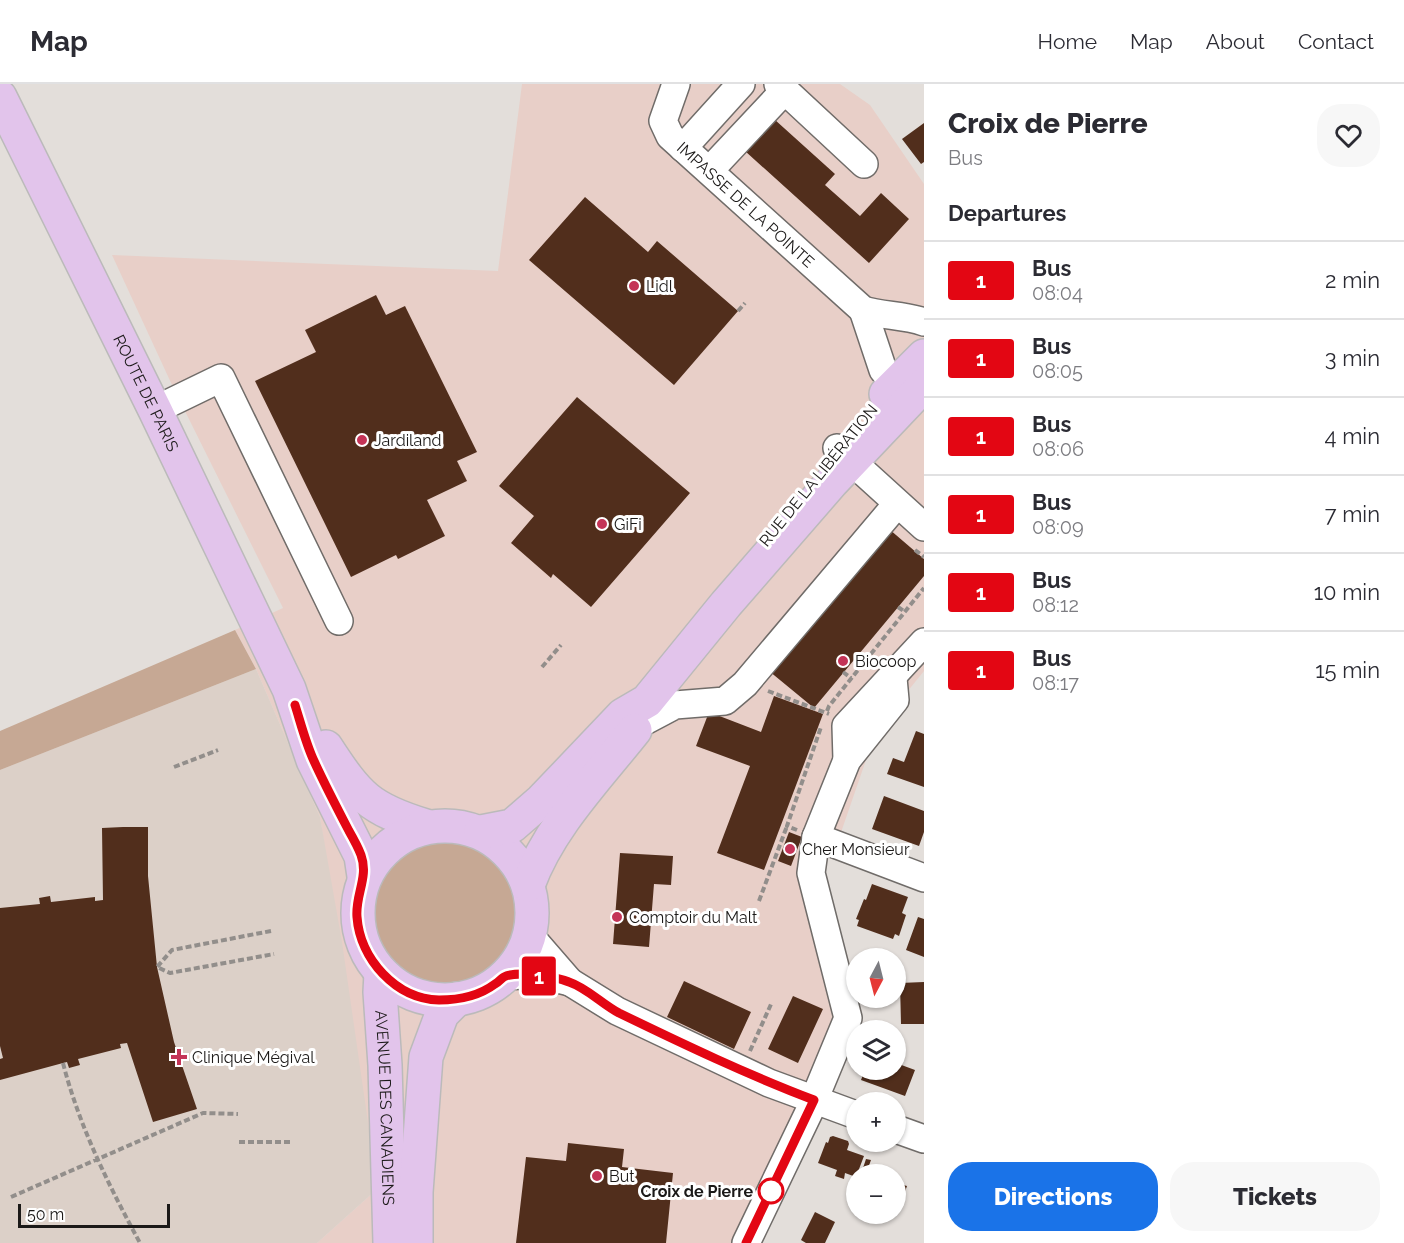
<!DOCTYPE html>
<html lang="en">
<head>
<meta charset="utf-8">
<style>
  :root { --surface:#fff; --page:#f7f7f7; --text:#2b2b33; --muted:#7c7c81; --line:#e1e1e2; --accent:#1a73e8 }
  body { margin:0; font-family:Raleway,sans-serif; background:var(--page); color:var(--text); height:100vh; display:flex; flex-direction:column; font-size:22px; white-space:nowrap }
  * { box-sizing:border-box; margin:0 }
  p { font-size:20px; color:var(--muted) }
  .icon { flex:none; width:33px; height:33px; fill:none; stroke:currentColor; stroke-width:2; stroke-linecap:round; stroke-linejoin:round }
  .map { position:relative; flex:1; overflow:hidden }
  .sheet { display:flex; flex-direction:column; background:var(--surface); width:480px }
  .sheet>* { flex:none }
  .badge { padding:0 12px; border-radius:4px; font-size:21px; line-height:39px }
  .needle { width:39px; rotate:187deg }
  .fabs { position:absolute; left:846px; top:864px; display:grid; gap:12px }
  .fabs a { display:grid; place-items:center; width:60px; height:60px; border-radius:50%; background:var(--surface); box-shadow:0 2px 4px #0004; font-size:30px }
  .scale { position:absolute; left:18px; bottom:15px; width:152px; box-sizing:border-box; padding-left:6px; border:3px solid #1b1918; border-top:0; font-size:16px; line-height:21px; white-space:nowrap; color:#1b1918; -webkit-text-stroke:4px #fff; paint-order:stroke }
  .map>.badge { position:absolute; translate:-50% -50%; box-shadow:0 0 0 3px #fff }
  h2 { padding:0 24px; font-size:22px; line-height:54px }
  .round { display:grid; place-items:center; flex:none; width:63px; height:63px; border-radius:24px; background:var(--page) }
  .headline { display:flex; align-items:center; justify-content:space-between; height:102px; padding:0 24px }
  h1 { font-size:28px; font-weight:800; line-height:45px }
  .primary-button { display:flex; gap:12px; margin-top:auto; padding:12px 24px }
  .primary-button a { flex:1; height:69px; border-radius:24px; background:var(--accent); color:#fff; font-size:24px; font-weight:800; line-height:69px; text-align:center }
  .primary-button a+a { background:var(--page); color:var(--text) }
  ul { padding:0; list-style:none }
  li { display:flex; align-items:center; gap:18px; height:78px; padding:0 24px; border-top:2px solid var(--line) }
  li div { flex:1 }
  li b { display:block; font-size:22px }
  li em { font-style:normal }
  li .badge { min-width:66px; font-weight:700; text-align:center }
  header { display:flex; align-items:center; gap:36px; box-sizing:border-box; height:84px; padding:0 30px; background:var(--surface); border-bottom:2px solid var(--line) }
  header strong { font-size:28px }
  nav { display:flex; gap:33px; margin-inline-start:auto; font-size:21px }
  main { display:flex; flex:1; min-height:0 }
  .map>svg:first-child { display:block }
  .commercial { fill:#e8cfc8 }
  .built { fill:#dcd0c8 }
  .green { fill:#c6a894 }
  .building { fill:#512e1c }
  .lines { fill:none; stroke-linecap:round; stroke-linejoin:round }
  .minor-casing { stroke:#706c69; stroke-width:30 }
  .major-casing { stroke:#bbbaba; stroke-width:36 }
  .path { stroke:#928e8b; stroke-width:4; stroke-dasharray:6 3; stroke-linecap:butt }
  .minor { stroke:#fff; stroke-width:27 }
  .major { stroke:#e2c4eb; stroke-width:33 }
  .line-casing { stroke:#fff; stroke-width:14 }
  .line { stroke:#e30613; stroke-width:9 }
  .poi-dot { fill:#c43457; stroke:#fff; stroke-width:2 }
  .stop-dot { fill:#fff; stroke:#e30613; stroke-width:3 }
  .labels { text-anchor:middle; stroke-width:6; stroke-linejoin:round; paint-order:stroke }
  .street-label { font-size:16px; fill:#1b1918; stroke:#fff }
  .poi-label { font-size:16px; fill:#1b1918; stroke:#fff; text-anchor:start }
  .stop-label { font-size:16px; font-weight:bold; fill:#1b1918; stroke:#fff; text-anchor:end }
</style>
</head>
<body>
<header>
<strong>Map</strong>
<nav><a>Home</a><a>Map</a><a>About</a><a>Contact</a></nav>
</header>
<main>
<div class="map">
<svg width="924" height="1159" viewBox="0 0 924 1159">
  <rect width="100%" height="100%" fill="#e3deda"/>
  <path class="commercial" d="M 522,0 L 840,0 L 870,21 L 924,100 L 924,587 L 907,608 L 902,630 L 866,676 L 837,760 L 816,753 L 848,934 L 739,1159 L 317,1159 L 376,1106 L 320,733 L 256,585 L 235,546 L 283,524 L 172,301 L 112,171 L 498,187 Z"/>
  <path class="built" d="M 256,585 L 320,733 L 342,858 L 375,1087 L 376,1106 L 317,1159 L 0,1159 L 0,686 Z"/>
  <path class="green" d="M 235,546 L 256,585 L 0,686 L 0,647 Z
    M367 827a76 76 0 1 1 152 0a76 76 0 1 1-152 0Z"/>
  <path class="building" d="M 774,35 L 835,90 L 825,101 L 860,132 L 881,109 L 909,135 L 869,179 L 745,67 Z
    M 924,39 L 924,78 L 921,80 L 902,55 Z
    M 585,113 L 648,168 L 657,157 L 738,227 L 674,301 L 529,176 Z
    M 376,211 L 386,231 L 405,222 L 477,368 L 457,377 L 467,397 L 427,416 L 445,452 L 398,475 L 396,471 L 351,493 L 255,297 L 316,268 L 305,246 Z
    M 577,313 L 690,409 L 591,523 L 553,490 L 551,494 L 511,459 L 534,432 L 499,402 Z
    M 889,445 L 924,475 L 924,492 L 814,624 L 769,587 Z
    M 774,612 L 823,630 L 764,786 L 717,769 L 750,682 L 696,662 L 709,628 L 761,648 Z
    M 916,647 L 924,650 L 924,703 L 887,690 L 893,674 L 904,678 Z
    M 884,712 L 924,727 L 924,748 L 919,762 L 872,745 Z
    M 123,743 L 148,743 L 148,792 L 157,883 L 174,958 L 197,1025 L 153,1038 L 127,959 L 120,960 L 121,964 L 78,975 L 80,981 L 69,984 L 67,978 L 63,979 L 0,996 L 0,975 L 3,974 L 0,962 L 0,824 L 40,820 L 39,814 L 50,812 L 51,818 L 95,813 L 95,817 L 103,816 L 102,744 Z
    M 789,748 L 802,753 L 791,782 L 778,777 Z
    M 620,769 L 673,772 L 671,801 L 654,800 L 649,863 L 613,860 Z
    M 872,800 L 908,813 L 902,829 L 906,831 L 899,852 L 895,850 L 893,855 L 857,842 L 859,836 L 856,835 L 864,815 L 866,816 Z
    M 918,833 L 924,835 L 924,873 L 906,866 Z
    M 684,897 L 751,928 L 734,965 L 667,933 Z
    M 924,898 L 924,940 L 901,940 L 900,899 Z
    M 793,912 L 823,925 L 798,979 L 768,965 Z
    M 896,979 L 915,986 L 905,1012 L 861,996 L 865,986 L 896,986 Z
    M 833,1052 L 848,1057 L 849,1060 L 847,1066 L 864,1072 L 856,1093 L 845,1089 L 844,1095 L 835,1092 L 837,1086 L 818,1079 L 826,1058 L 828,1059 L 830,1053 Z
    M 568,1059 L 624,1065 L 622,1083 L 673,1089 L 666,1159 L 516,1159 L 526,1073 L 566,1077 Z
    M 866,1075 L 871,1076 L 866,1090 L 861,1090 Z
    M 896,1099 L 907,1102 L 898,1127 L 896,1126 Z
    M 815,1128 L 835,1138 L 825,1159 L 806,1159 L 801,1156 Z"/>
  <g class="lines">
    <defs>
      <g id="minor">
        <path id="s1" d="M 676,0 L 663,37 L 670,52 L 863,226 C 883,232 905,231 924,238"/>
        <path d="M 778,0 L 864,80"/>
        <path d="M 683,64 L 741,0"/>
        <path d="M 710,86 L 785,6"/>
        <path d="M 863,226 L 883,286 L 895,300"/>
        <path d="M 155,326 L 221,294 L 339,537"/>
        <path d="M 837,364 L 924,443"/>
        <path d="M 641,639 L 675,621 L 725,617 L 745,600 L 897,420"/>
        <path d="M 847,676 L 846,642 L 924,558"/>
        <path d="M 816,753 L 924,794"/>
        <path d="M 531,853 L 570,898 L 617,927 L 769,999 L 856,1031"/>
        <path d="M 504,892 C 527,890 548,892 570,898"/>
        <path d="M 896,1045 L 924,1055"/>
        <path d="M 746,1159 L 809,1028 L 848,934 L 811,789 L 816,753 L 847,676 L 895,616 L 893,594"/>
      </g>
      <g id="major">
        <path id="s2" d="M 0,13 L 155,326 L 289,605 L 313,676 L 361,772 L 364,792"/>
        <path d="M 886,310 L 924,272"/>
        <path d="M 326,663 C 358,712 369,725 426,742"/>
        <circle cx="445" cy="829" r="87"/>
        <path d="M 481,748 L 512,742 L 542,716 L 623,631 L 647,617 L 726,520 L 832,398 L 924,301"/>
        <path d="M 528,801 C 549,743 597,694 635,646"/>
        <path id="s3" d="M 381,889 L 380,908 L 385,981 L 390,1159"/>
        <path d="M 416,1159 L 416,1108 L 426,973 L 442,930 L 457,915"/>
      </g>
    </defs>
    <use href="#minor" class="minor-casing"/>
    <use href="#major" class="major-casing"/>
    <path class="path" d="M 738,227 L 745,219
      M 915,466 L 924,473
      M 898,523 L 905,528
      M 542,583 L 561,561
      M 843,588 L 851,594
      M 768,607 L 829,630
      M 827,627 L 829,622 L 924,504
      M 174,683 L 218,666
      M 797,746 L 787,742 L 821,643
      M 759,817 L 787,742
      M 271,847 L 172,866 L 157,883 L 170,889 L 274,870
      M 750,967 L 772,918
      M 63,979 C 79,1042 109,1102 140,1159
      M 239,1058 L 291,1058
      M 11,1113 L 203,1029 L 238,1030"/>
    <use href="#minor" class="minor"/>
    <use href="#major" class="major"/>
  </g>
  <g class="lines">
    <defs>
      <path id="line" d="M 295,621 C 301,640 306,660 314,677 C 325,701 337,724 349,747 C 353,754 358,763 361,771 C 369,793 355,811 357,833 C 360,875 396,915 439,916 C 459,916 479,912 495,900 C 499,898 502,893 506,892 C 521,887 554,892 569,898 C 587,904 602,920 619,929 C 683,960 748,991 814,1016 L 746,1159"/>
    </defs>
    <use href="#line" class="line-casing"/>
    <use href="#line" class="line"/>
  </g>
  <g class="poi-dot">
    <circle cx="634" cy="202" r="6"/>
    <circle cx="362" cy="356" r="6"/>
    <circle cx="602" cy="440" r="6"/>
    <circle cx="843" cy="577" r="6"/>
    <circle cx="790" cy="765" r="6"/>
    <circle cx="617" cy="833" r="6"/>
    <path d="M176 964h6v6h6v6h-6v6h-6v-6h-6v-6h6z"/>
    <circle cx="597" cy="1092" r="6"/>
  </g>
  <circle class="stop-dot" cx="771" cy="1107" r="12"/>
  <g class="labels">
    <g class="street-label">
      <text dy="6" stroke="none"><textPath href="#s1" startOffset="158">IMPASSE DE LA POINTE</textPath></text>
      <text dy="6" stroke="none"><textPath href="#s2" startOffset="330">ROUTE DE PARIS</textPath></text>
      <text transform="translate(818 391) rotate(-51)" y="6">RUE DE LA LIBÉRATION</text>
      <text dy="6" stroke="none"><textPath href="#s3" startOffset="135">AVENUE DES CANADIENS</textPath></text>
    </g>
    <g class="poi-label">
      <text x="646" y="208">Lidl</text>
      <text x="374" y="362">Jardiland</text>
      <text x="614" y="446">GiFi</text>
      <text x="855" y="583">Biocoop</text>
      <text x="802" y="771">Cher Monsieur</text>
      <text x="629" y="839">Comptoir du Malt</text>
      <text x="192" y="979">Clinique Mégival</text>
      <text x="609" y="1098">But</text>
    </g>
    <g class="stop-label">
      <text x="753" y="1113">Croix de Pierre</text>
    </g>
  </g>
</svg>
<div class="fabs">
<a><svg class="needle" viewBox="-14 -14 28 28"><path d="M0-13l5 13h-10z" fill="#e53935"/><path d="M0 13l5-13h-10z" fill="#7c7c81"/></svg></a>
<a><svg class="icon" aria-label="layers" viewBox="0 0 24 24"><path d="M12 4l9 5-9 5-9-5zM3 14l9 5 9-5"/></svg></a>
<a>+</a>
<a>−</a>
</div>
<div class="scale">50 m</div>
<b class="badge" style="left:539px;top:892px;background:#e30613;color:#fff">1</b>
</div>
<section class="sheet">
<div class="headline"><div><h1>Croix de Pierre</h1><p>Bus</p></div><a class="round"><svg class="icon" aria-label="heart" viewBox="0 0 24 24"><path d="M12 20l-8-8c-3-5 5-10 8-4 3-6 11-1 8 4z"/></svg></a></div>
<h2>Departures</h2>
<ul>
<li><span class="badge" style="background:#e30613;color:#fff">1</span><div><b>Bus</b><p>08:04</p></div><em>2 min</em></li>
<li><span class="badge" style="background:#e30613;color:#fff">1</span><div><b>Bus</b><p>08:05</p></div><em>3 min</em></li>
<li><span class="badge" style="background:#e30613;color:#fff">1</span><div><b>Bus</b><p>08:06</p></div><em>4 min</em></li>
<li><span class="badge" style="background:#e30613;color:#fff">1</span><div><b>Bus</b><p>08:09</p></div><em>7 min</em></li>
<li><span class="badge" style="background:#e30613;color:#fff">1</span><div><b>Bus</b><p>08:12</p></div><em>10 min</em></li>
<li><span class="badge" style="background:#e30613;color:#fff">1</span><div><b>Bus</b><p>08:17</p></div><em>15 min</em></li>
</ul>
<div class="primary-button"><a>Directions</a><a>Tickets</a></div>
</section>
</main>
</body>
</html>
